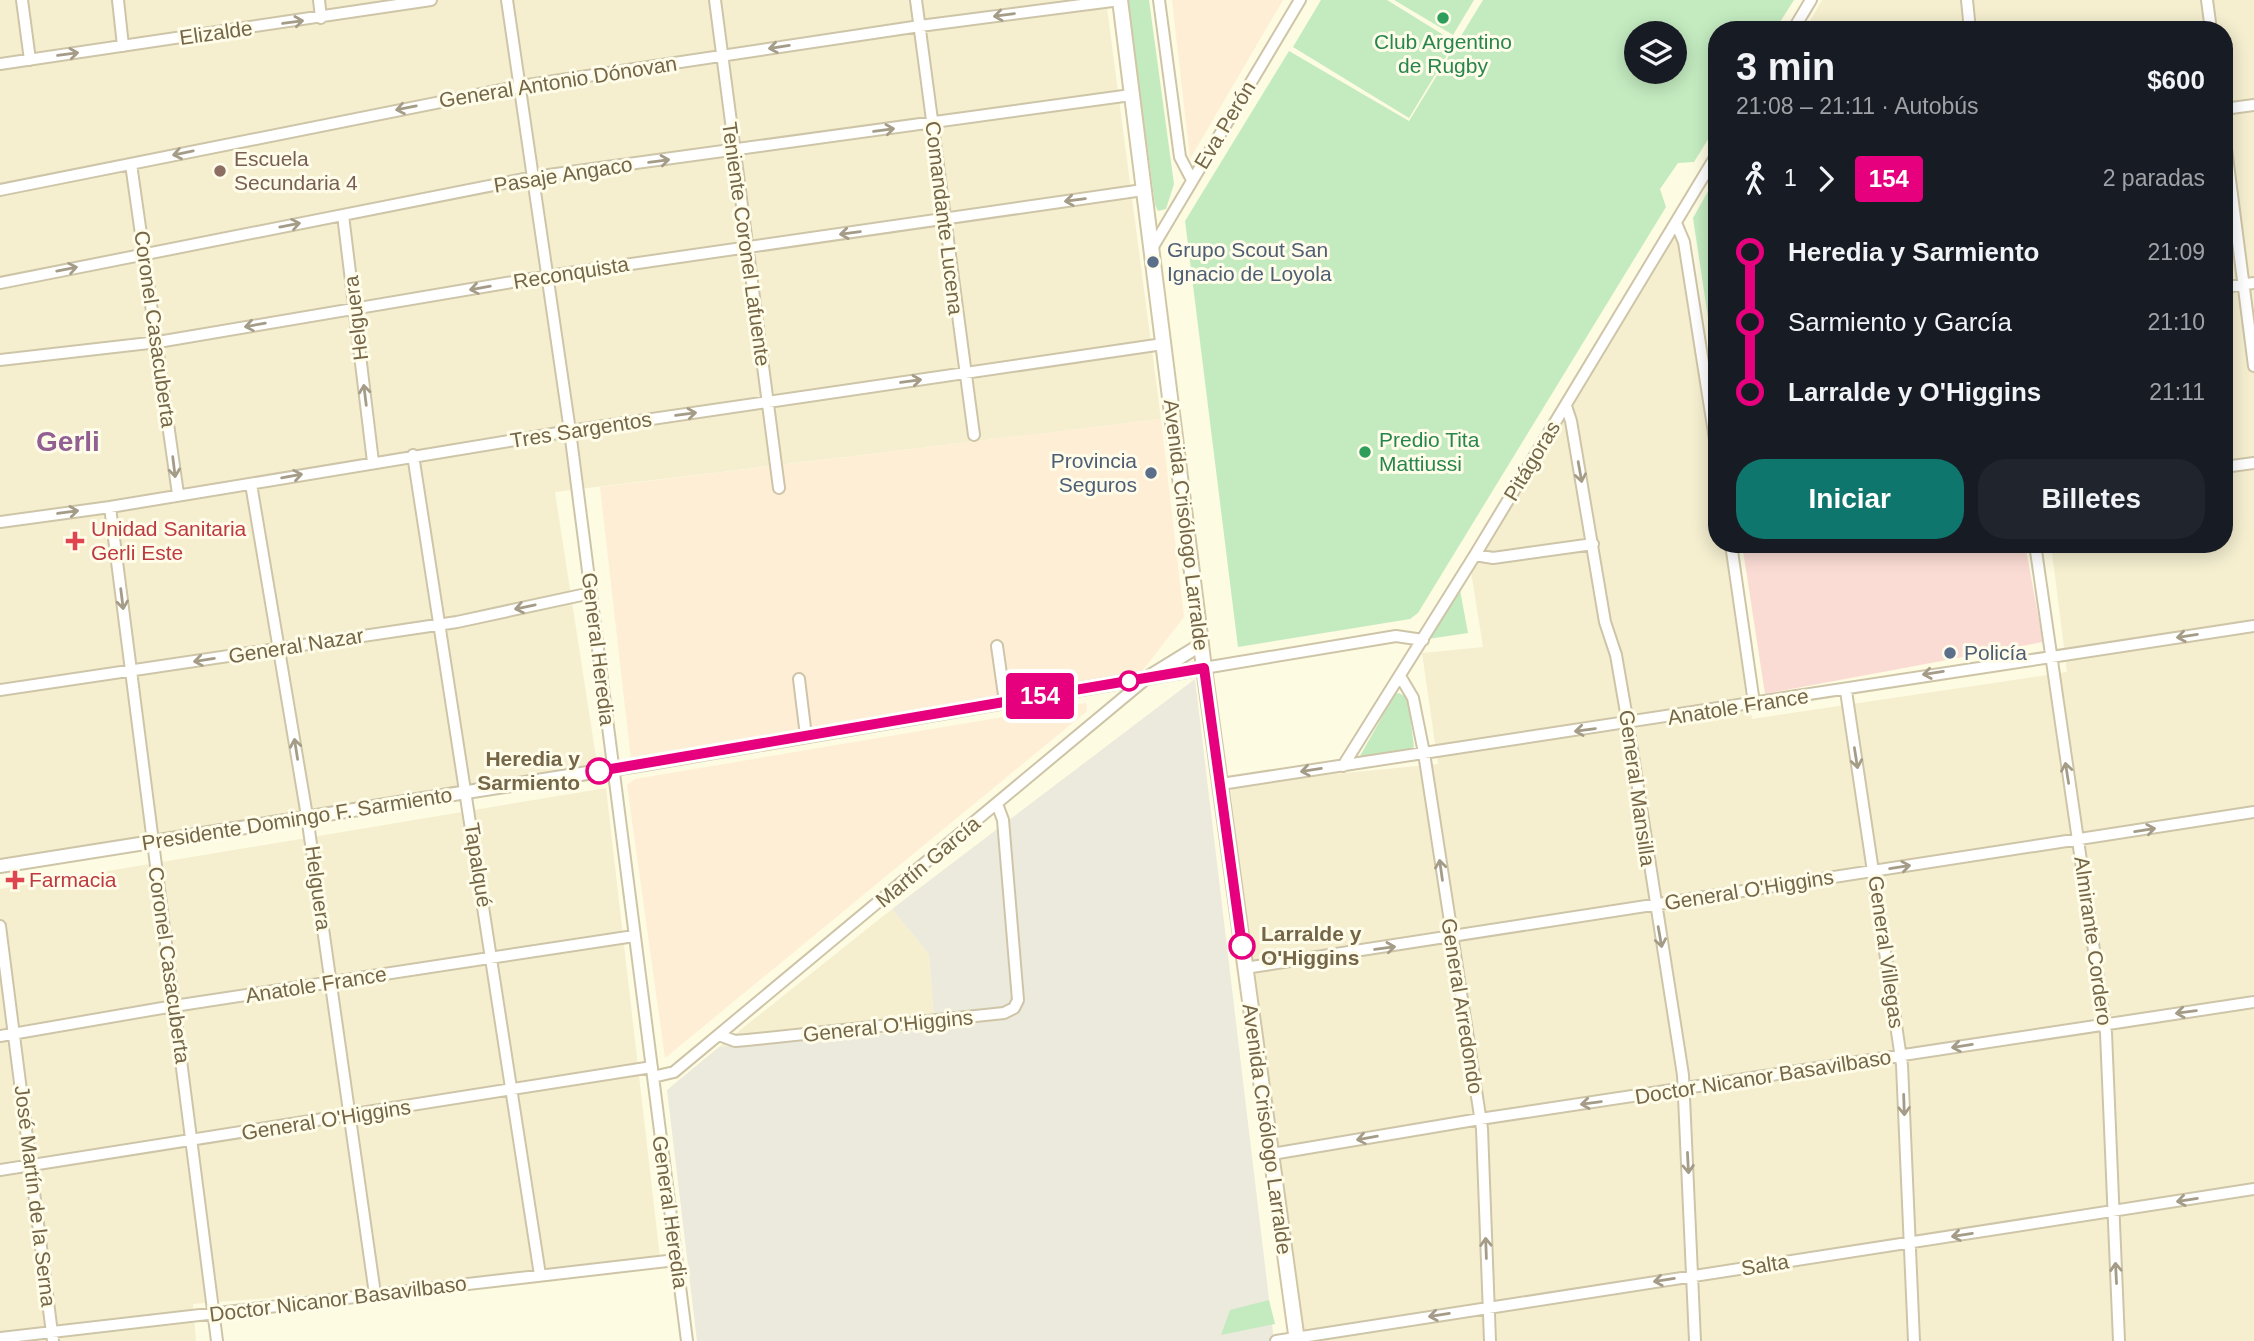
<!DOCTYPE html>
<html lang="es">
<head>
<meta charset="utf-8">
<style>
  :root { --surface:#171b24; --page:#20242c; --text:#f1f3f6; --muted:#9ea1a6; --accent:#0f766e }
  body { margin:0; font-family:Helvetica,sans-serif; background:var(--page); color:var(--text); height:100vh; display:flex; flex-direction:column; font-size:26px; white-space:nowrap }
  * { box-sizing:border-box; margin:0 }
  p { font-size:23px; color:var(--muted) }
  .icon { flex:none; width:38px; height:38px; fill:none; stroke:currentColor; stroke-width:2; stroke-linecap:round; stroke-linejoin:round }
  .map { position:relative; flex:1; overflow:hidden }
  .side { position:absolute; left:1708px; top:21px; width:525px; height:532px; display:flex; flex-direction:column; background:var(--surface); border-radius:28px; box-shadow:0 4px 18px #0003 }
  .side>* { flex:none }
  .badge { padding:0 14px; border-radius:5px; font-size:24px; line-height:46px }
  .buttons { position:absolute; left:1624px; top:21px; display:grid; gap:14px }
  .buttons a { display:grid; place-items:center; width:63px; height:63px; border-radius:50%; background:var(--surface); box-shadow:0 4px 18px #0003; font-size:35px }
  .map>.badge { position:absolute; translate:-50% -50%; box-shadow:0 0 0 4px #fff }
  .legs { display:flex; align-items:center; gap:10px; height:77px; padding:0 28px; font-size:23px }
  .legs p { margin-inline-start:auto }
  .summary { display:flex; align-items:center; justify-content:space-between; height:119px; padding:0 28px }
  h1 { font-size:38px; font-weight:700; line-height:52px }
  .button { display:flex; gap:14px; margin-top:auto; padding:14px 28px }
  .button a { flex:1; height:80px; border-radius:28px; background:var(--accent); color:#fff; font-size:28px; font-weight:700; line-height:80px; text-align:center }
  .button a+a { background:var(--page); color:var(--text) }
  ul { padding:0 28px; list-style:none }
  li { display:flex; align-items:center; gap:24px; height:70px; font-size:26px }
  li i { display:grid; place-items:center; width:10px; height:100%; margin:0 9px; background:currentColor }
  li i::after { content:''; width:18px; height:18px; margin:-9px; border:5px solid; border-radius:50%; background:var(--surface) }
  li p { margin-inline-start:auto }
  li:first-child i { background:linear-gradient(#0000 50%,currentColor 0) }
  li:last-child i { background:linear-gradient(currentColor 50%,#0000 0) }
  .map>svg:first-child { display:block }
  .residential { fill:#f5efd0 }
  .commercial { fill:#feeed5 }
  .industrial { fill:#ece9dd }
  .medical { fill:#fbdcd5 }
  .green { fill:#c4ebc0; fill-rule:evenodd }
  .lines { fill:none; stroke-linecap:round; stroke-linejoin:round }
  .minor-casing { stroke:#cec5a8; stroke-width:14 }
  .tertiary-casing { stroke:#cec5a8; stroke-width:16 }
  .secondary-casing { stroke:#d1c7a6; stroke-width:18 }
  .minor { stroke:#fff; stroke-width:10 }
  .tertiary { stroke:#fff; stroke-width:12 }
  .secondary { stroke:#fff; stroke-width:14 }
  .oneway { stroke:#a59c88 }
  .line-1-casing { stroke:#fff; stroke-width:16 }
  .line-1 { stroke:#e6007e; stroke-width:10 }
  .leisure-dot { fill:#2e9e5b; stroke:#fffde9; stroke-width:2.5 }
  .education-dot { fill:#8d6e63; stroke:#fffde9; stroke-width:2.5 }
  .service-dot { fill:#5c6f8a; stroke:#fffde9; stroke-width:2.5 }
  .health-dot { fill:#e0444e; stroke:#fffde9; stroke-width:2.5 }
  .stop-1-dot { fill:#fff; stroke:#e6007e; stroke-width:3.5 }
  .labels { text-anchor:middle; stroke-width:6; stroke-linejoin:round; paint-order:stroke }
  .street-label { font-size:21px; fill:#756648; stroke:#fffde9 }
  .leisure-label { font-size:21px; fill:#27864d; stroke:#fffde9 }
  .education-label { font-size:21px; fill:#785e54; stroke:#fffde9; text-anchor:start }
  .service-label { font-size:21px; fill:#4e5e75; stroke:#fffde9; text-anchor:start }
  .health-label { font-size:21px; fill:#be3a42; stroke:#fffde9; text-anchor:start }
  .stop-label { font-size:21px; font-weight:bold; fill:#756648; stroke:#fffde9; text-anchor:end }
  .district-label { font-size:28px; font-weight:bold; fill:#915f92; stroke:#fffde9 }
</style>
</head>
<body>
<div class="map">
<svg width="2254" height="1341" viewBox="0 0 2254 1341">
  <rect width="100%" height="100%" fill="#fdfbe2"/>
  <path class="residential" d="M 0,0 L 1106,0 L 1161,419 L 555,492 L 597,764 L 0,859 Z
    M 1822,0 L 2254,0 L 2254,1341 L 1289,1341 L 1230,784 L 1438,764 L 1422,653 L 1483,647 L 1471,571 L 1679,226 L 1717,481 L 1717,544 L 1726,544 L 1752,719 L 2067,672 L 2051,544 L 2224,544 L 2224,30 L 1805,30 Z
    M 606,788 L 661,1267 L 193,1304 L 196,1341 L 0,1341 L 0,889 Z
    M 892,909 L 929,954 L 935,1029 L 719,1047 Z"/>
  <path class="commercial" d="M 1172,0 L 1283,0 L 1190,159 Z
    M 1161,419 L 1184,617 L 1130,687 L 631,760 L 600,487 Z
    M 1086,703 L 1087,711 L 665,1058 L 627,785 L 635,779 Z"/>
  <path class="industrial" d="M 1195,679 L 1274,1341 L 697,1341 L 667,1090 L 719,1047 L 935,1029 L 929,954 L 892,909 Z"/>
  <path class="medical" d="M 1742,544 L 2025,544 L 2043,642 L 1765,694 Z"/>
  <path class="green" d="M 1128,0 L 1149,0 L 1174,184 L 1166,209 L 1158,211 L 1155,205 Z
    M 1321,0 L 1387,0 L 1455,42 L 1409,118 L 1293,47 Z
    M 1394,0 L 1474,0 L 1453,35 Z
    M 1483,0 L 1794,0 L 1775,30 L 1717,30 L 1717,125 L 1694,162 L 1678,163 L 1660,189 L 1666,207 L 1418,613 L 1410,619 L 1238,647 L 1185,221 L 1289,51 L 1409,121 ZM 1636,33 L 1675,33 L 1675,72 L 1636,72 Z
    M 1717,185 L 1717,377 L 1693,218 L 1711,186 Z
    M 1460,590 L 1468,633 L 1428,639 Z
    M 1399,693 L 1408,698 L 1414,747 L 1409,751 L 1360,756 L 1395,694 Z
    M 1269,1300 L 1275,1324 L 1221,1335 L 1230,1310 Z"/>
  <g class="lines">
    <defs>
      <path id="minor" d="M 22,0 L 30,60
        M 118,0 L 123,46
        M 319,0 L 321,18
        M 507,0 L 570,431 L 687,1341
        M 715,0 L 779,488
        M 916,0 L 974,435
        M 1159,0 L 1180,157 L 1192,180
        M 1967,0 L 1970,30
        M 2207,0 L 2211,30
        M 1793,30 L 1811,0
        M 0,64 L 431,0
        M 2224,109 L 2254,105
        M 2224,133 L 2254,366
        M 131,164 L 178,494
        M 0,190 L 521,86 L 920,26 L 1120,0
        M 343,215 L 373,462
        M 1676,223 L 1684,242 L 1717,452
        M 1151,250 L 1300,0
        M 0,283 L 534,177 L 1131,95
        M 2224,287 L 2254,283
        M 0,360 L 158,342 L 548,276 L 1143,190
        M 1566,406 L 1571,421 L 1605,622 L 1616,655 L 1628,724 L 1683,1075 L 1695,1341
        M 413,455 L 540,1275
        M 2224,467 L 2254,463
        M 251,484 L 307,816 L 375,1294
        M 110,507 L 217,1341
        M 0,522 L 110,507 L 570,431 L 1163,344
        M 1731,544 L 1754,703
        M 2035,544 L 2106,1033 L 2119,1341
        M 1475,555 L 1493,558 L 1593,544
        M 997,646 L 1005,702
        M 1204,668 L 1396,636 L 1423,640
        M 1400,676 L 1413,698 L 1424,753 L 1482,1129 L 1490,1341
        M 799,679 L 806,736
        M 0,690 L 457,622 L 591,593
        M 1846,691 L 1902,1065 L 1914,1341
        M 1343,766 L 1475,555 L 1717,154
        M 1221,784 C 1566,732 1910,678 2254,626
        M 0,926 L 53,1341
        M 1245,968 L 2254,812
        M 719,1035 L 735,1041 L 747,1040 L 1004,1013 L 1014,1008 L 1018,1000 L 1003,820 L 997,804
        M 0,1036 L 174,1006 L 634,936
        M 653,1077 L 674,1072 L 1147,678
        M 1272,1154 L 1480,1119 L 2254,1002
        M 0,1170 L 652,1067
        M 0,1338 L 676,1260
        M 1276,1341 L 2254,1189"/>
      <path id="tertiary" d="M 1150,676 L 1202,644
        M 0,866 L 644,764 L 1204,668"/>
      <path id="secondary" d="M 1120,0 L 1204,668 L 1297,1341"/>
    </defs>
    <use href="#minor" class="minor-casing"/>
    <use href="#tertiary" class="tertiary-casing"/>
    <use href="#secondary" class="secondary-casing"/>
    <use href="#minor" class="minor"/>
    <use href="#tertiary" class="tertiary"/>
    <use href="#secondary" class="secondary"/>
  </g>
  <defs><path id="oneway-shaft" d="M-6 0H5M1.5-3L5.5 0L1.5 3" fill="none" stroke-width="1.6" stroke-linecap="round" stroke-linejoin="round" transform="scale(1.75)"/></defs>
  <g class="oneway">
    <use href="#oneway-shaft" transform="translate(1004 15) rotate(173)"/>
    <use href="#oneway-shaft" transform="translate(293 22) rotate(-8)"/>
    <use href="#oneway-shaft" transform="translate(779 47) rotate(171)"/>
    <use href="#oneway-shaft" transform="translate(68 54) rotate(-8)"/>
    <use href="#oneway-shaft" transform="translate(406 108) rotate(169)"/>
    <use href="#oneway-shaft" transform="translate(884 130) rotate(-8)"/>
    <use href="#oneway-shaft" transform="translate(183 153) rotate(168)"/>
    <use href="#oneway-shaft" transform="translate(659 161) rotate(-7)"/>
    <use href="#oneway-shaft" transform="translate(1075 200) rotate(172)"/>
    <use href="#oneway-shaft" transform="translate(290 225) rotate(-11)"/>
    <use href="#oneway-shaft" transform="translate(850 233) rotate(172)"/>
    <use href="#oneway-shaft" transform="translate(67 269) rotate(-11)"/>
    <use href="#oneway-shaft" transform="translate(480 288) rotate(170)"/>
    <use href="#oneway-shaft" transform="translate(255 325) rotate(170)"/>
    <use href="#oneway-shaft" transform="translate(911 381) rotate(-8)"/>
    <use href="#oneway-shaft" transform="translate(365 395) rotate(-97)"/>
    <use href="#oneway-shaft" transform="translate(686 414) rotate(-8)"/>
    <use href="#oneway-shaft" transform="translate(174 467) rotate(83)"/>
    <use href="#oneway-shaft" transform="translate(1580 472) rotate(80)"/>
    <use href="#oneway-shaft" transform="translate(292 476) rotate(-10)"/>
    <use href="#oneway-shaft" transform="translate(68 512) rotate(-8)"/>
    <use href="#oneway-shaft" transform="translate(122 599) rotate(83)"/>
    <use href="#oneway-shaft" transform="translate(525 607) rotate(168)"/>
    <use href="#oneway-shaft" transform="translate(2187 636) rotate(171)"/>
    <use href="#oneway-shaft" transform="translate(204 660) rotate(171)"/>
    <use href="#oneway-shaft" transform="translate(1933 673) rotate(171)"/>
    <use href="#oneway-shaft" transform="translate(1585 730) rotate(172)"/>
    <use href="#oneway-shaft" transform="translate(296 749) rotate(-99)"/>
    <use href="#oneway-shaft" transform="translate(1856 758) rotate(81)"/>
    <use href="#oneway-shaft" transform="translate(1311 770) rotate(171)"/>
    <use href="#oneway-shaft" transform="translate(2067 773) rotate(-99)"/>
    <use href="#oneway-shaft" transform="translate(2145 830) rotate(-9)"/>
    <use href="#oneway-shaft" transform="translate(1900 867) rotate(-9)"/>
    <use href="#oneway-shaft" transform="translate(1441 870) rotate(-98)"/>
    <use href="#oneway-shaft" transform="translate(1660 937) rotate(80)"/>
    <use href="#oneway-shaft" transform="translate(1385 948) rotate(-8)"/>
    <use href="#oneway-shaft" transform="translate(2186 1012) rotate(172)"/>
    <use href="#oneway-shaft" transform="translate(1962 1046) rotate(171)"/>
    <use href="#oneway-shaft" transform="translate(1591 1103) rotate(172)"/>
    <use href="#oneway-shaft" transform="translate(1904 1105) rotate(88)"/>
    <use href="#oneway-shaft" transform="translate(1367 1138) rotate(170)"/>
    <use href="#oneway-shaft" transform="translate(1688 1163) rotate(87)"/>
    <use href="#oneway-shaft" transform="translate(2187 1200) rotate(171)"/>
    <use href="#oneway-shaft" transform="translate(1962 1235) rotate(171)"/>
    <use href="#oneway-shaft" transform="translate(1486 1248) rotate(-92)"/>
    <use href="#oneway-shaft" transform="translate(2116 1273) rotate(-93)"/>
    <use href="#oneway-shaft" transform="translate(1664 1280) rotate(171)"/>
    <use href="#oneway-shaft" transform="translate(1439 1315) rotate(171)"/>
  </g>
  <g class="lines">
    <defs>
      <path id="line-1" d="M 599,771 L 1204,668 L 1242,946"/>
    </defs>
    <use href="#line-1" class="line-1-casing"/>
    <use href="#line-1" class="line-1"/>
  </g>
  <g class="leisure-dot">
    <circle cx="1443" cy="18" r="7"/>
    <circle cx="1365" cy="452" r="7"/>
  </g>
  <circle class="education-dot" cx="220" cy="171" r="7"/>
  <g class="service-dot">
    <circle cx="1153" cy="262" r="7"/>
    <circle cx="1151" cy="473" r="7"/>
    <circle cx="1950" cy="653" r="7"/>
  </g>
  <g class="health-dot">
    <path d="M71.5 530.5h7v7h7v7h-7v7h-7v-7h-7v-7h7z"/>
    <path d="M11.5 869.5h7v7h7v7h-7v7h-7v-7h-7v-7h7z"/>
  </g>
  <g class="stop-1-dot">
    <circle cx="1129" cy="681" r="9"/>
    <circle cx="599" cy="771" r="12"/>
    <circle cx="1242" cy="946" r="12"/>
  </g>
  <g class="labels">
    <g class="street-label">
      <text transform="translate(216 33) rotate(-8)" y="7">Elizalde</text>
      <text transform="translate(558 82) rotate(-9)" y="7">General Antonio Dónovan</text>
      <text transform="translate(1225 125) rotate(-59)" y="7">Eva Perón</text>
      <text transform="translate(563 175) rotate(-9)" y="7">Pasaje Angaco</text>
      <text transform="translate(944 218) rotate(83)" y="7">Comandante Lucena</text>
      <text transform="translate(746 244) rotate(82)" y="7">Teniente Coronel Lafuente</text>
      <text transform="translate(571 273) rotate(-9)" y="7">Reconquista</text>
      <text transform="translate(356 318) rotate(-97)" y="7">Helguera</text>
      <text transform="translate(155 329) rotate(82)" y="7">Coronel Casacuberta</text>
      <text transform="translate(581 430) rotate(-9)" y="7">Tres Sargentos</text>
      <text transform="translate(1532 461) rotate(-59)" y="7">Pitágoras</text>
      <text transform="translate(1186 525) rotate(83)" y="7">Avenida Crisólogo Larralde</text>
      <text transform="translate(296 646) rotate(-9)" y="7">General Nazar</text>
      <text transform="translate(598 649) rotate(83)" y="7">General Heredia</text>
      <text transform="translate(1738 707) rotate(-9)" y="7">Anatole France</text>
      <text transform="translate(1637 788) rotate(82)" y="7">General Mansilla</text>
      <text transform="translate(297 819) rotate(-9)" y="7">Presidente Domingo F. Sarmiento</text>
      <text transform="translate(928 862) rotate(-40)" y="7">Martín García</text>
      <text transform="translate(478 865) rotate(81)" y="7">Tapalqué</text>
      <text transform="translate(318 888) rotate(82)" y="7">Helguera</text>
      <text transform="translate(1749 890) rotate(-9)" y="7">General O'Higgins</text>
      <text transform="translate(2093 941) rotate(82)" y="7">Almirante Cordero</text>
      <text transform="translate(1886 952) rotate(82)" y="7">General Villegas</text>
      <text transform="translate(169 965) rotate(82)" y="7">Coronel Casacuberta</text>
      <text transform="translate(316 985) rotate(-9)" y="7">Anatole France</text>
      <text transform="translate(1462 1006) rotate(81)" y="7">General Arredondo</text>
      <text transform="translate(888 1026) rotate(-6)" y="7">General O'Higgins</text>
      <text transform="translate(1763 1077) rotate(-9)" y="7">Doctor Nicanor Basavilbaso</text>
      <text transform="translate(326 1120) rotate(-9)" y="7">General O'Higgins</text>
      <text transform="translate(1267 1129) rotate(82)" y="7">Avenida Crisólogo Larralde</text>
      <text transform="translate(35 1196) rotate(83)" y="7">José Martín de la Serna</text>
      <text transform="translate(670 1212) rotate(82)" y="7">General Heredia</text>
      <text transform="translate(1765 1265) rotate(-9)" y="7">Salta</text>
      <text transform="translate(338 1299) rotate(-7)" y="7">Doctor Nicanor Basavilbaso</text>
    </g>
    <g class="leisure-label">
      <text x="1443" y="49">Club Argentino<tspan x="1443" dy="24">de Rugby</tspan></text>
      <text x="1379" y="447" text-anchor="start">Predio Tita<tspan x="1379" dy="24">Mattiussi</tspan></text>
    </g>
    <g class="education-label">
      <text x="234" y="166">Escuela<tspan x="234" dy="24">Secundaria 4</tspan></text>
    </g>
    <g class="service-label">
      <text x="1167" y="257">Grupo Scout San<tspan x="1167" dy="24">Ignacio de Loyola</tspan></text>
      <text x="1137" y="468" text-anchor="end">Provincia<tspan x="1137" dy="24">Seguros</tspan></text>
      <text x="1964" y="660">Policía</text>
    </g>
    <g class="health-label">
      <text x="91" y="536">Unidad Sanitaria<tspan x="91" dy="24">Gerli Este</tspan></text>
      <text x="29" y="887">Farmacia</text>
    </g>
    <g class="stop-label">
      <text x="580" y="766">Heredia y<tspan x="580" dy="24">Sarmiento</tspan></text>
      <text x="1261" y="941" text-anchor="start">Larralde y<tspan x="1261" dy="24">O'Higgins</tspan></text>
    </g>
    <g class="district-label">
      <text x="68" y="451">Gerli</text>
    </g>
  </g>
</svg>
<div class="buttons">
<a><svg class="icon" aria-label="layers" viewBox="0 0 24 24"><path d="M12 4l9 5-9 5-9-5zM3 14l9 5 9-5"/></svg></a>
</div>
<b class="badge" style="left:1040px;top:696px;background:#e6007e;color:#fff">154</b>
<section class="side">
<div class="summary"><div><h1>3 min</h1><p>21:08 – 21:11 · Autobús</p></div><b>$600</b></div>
<div class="legs"><svg class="icon" aria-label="walk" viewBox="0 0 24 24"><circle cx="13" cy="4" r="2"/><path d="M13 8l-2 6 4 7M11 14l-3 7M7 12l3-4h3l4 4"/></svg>1<svg class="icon" aria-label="forward" viewBox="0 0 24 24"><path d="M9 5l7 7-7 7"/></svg><b class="badge" style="background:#e6007e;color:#fff">154</b><p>2 paradas</p></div>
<ul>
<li><i style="color:#e6007e"></i><b>Heredia y Sarmiento</b><p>21:09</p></li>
<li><i style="color:#e6007e"></i><span>Sarmiento y García</span><p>21:10</p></li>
<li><i style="color:#e6007e"></i><b>Larralde y O'Higgins</b><p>21:11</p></li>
</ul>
<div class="button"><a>Iniciar</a><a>Billetes</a></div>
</section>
</div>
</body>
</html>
